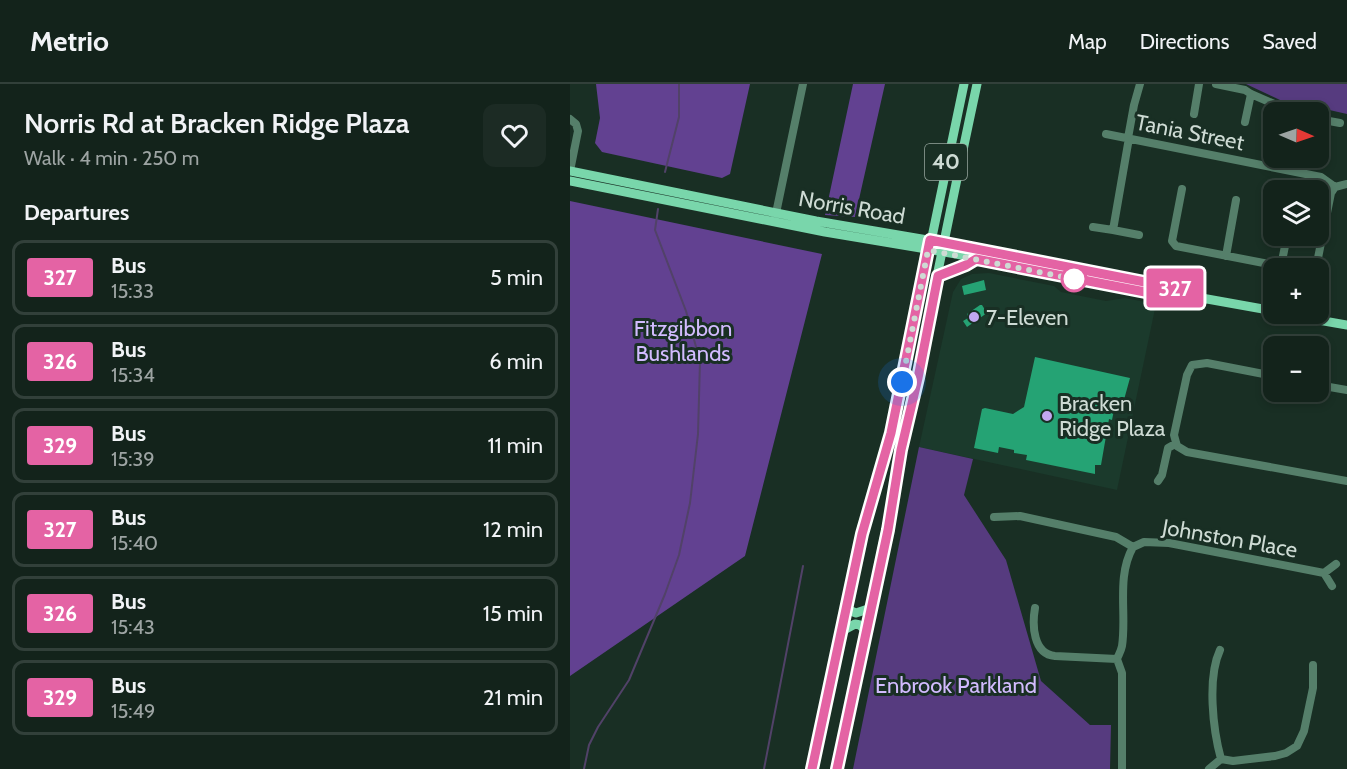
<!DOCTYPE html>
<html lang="en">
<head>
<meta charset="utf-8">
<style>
  :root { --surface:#13231b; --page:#1c2b24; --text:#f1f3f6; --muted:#9da4a3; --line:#32403a }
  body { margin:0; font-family:Cabin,sans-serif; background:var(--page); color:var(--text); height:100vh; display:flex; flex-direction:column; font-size:22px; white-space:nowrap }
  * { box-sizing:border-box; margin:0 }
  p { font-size:20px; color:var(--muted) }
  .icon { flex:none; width:33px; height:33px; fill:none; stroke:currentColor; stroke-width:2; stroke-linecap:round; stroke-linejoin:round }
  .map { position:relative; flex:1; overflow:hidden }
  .drawer { display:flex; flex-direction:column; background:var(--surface); width:570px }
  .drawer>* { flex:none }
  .badge { padding:0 12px; border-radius:4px; font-size:21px; line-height:39px }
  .needle { width:39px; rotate:92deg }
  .controls { position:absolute; left:693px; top:18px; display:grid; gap:12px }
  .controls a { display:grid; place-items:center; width:66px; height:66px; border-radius:12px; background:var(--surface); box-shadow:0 3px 9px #0003,0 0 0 2px var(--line); font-size:30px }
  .you { position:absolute; width:30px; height:30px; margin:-15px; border:4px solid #fff; border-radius:50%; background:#1a73e8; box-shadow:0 0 0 9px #1a73e833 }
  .map>.badge { position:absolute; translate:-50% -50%; box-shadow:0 0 0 3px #fff }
  h2 { padding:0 24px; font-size:22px; line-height:54px }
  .round { display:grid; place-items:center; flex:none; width:63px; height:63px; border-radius:12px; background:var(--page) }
  .summary { display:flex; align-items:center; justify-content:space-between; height:102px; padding:0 24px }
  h1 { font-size:28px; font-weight:600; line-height:45px }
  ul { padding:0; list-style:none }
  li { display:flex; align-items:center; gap:18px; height:75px; margin:0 12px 9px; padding:0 12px; border:3px solid var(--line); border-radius:12px }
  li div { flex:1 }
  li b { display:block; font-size:22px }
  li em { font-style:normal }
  li .badge { min-width:66px; font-weight:700; text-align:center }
  header { display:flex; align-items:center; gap:36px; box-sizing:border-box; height:84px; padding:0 30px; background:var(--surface); border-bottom:2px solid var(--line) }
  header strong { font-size:28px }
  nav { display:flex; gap:33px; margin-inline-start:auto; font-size:21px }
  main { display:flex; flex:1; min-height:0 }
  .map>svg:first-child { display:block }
  .built { fill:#1b3a2c }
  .green { fill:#563b7f }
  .forest { fill:#624191 }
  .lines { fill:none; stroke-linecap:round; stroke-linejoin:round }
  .stream { stroke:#514268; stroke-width:2 }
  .building { fill:#25a374 }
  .minor { stroke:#557f6a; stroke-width:8 }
  .major { stroke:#79d6ab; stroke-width:9 }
  .line-casing { stroke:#fff; stroke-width:14 }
  .line { stroke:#e463a4; stroke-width:9 }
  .walk { stroke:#cedbd4; stroke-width:6; stroke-dasharray:0 10.8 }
  .stop-dot { fill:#fff; stroke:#e463a4; stroke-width:3 }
  .poi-dot { fill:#c2a8f2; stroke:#192f24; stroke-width:2 }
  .labels { text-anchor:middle; stroke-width:6; stroke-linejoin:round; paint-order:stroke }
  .shield { fill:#192f24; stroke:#98a79f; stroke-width:1.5 }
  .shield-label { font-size:21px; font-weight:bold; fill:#cedbd4 }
  .street-label { font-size:22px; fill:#cedbd4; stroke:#192f24 }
  .poi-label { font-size:22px; fill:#cedbd4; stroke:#192f24; text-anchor:start }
  .park-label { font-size:22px; fill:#d2bbfe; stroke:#192f24 }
</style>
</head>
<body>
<header>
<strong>Metrio</strong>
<nav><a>Map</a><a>Directions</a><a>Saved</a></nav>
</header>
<main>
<section class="drawer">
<div class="summary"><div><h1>Norris Rd at Bracken Ridge Plaza</h1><p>Walk · 4 min · 250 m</p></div><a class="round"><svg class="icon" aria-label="heart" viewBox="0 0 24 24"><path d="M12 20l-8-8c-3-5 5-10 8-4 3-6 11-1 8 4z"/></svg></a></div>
<h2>Departures</h2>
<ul>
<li><span class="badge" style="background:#e463a4;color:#fff">327</span><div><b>Bus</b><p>15:33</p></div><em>5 min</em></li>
<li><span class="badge" style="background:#e463a4;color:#fff">326</span><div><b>Bus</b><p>15:34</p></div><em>6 min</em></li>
<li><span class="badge" style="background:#e463a4;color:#fff">329</span><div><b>Bus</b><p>15:39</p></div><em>11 min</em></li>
<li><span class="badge" style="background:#e463a4;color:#fff">327</span><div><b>Bus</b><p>15:40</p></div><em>12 min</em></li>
<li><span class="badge" style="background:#e463a4;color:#fff">326</span><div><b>Bus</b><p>15:43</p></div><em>15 min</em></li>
<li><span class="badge" style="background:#e463a4;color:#fff">329</span><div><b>Bus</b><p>15:49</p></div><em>21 min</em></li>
</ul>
</section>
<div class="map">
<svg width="777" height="685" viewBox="0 0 777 685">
  <rect width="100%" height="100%" fill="#192f24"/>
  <path class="built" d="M 419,189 L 484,202 L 491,208 L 536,217 L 555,214 L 586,220 L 547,406 L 349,363 L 383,208 L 391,195 L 402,190 Z"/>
  <path class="green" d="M 676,0 L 777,0 L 777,30 L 755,25 L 751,30 L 723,28 L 710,16 Z
    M 349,363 L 403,375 L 394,411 L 436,476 L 471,597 L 520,641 L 541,641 L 540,685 L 283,685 Z"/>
  <path class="forest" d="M 26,0 L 180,0 L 160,90 L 152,94 L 32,68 L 25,59 L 30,34 Z
    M 283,0 L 315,0 L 285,133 L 255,131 Z
    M 0,117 L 252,170 L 175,472 L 0,592 Z"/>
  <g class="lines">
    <path class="stream" d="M 95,88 L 109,33 L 109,0
      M 14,685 L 19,661 L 28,643 L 59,596 L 95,510 L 109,471 L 120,419 L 128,350 L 130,277 L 116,227 L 85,146 L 88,125
      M 194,685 L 233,482"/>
  </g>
  <path class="building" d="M 414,196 L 416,206 L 394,211 L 392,202 Z
    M 410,221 L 412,221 L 417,229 L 397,243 L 393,237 L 398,234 L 397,230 Z
    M 465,273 L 560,294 L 552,323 L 545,321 L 542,336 L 539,335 L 531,381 L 525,381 L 525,390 L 456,376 L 457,371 L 444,369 L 444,366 L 429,363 L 428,369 L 404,364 L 412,325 L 415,324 L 443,330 L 454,323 Z"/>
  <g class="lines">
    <path class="minor" d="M 646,0 L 675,6 L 681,10 L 711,23 L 716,28
      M 624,30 L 629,0
      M 0,35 L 6,40 L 8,47 L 0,87
      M 748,35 L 770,39
      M 675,38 L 681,10
      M 536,50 L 751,93 L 765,103
      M 558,54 L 564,21 L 570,0
      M 559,54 L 543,146 L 569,151
      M 725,87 L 728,74
      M 612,105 L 602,157 L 606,162 L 704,181 L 708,180 L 712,177 L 717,152
      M 205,134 L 233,0
      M 523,143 L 543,146
      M 725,152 L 752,157
      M 656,172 L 666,116
      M 746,184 L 761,109 L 765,103 L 777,100
      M 704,292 L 637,279 L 622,281 L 617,291 L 604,351 L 607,362 L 617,368 L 777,397
      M 748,301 L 777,306
      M 588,397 L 592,391 L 598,364 L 605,360
      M 424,433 L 450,432 L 546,453 L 563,463
      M 563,463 L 574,458 L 599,459 L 754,489 L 766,480
      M 754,489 L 762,502
      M 465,524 C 462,541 463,570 485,572 L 547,575
      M 650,566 C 637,594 643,646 651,675
      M 552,685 L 552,589 L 547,575 C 549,570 551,567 552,562 C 557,530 546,493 563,463
      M 639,685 L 651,675 L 663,677 L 705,672 L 716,669 L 727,662 L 734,647 L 743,604 L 743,581"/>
    <path class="major" d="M 0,87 L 246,137 L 375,159 L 595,202 L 608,205 L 626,213 L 704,227
      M 0,97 L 255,148 L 386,170 L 606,214 L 623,213
      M 368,192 L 396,181 L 406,175
      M 714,230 L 777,241
      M 276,525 L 286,529 L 301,524
      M 272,547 L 285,540 L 290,541 L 296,547
      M 242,685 L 292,450 L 321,349 L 394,0
      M 267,685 C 315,457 358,228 407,0"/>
  </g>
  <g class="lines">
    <defs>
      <path id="line" d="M 242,685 L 292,450 L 321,349 L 360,156 L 595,202 L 608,205 L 626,213 L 606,214 L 406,175 L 396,181 L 368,192 L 348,294 L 331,366 L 318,446 L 267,685"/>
    </defs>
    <use href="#line" class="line-casing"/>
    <use href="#line" class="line"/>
    <path class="walk" d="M 332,298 L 358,166 L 504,195"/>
  </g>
  <circle class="stop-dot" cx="504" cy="195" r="12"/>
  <g class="poi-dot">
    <circle cx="404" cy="233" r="6"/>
    <circle cx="477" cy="332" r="6"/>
  </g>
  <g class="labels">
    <rect class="shield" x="355" y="60" width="42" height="36" rx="4.5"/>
    <g class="shield-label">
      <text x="376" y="85">40</text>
    </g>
    <g class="street-label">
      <text transform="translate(620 48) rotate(11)" y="8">Tania Street</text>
      <text transform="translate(282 123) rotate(10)" y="8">Norris Road</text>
      <text transform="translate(660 454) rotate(10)" y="8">Johnston Place</text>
    </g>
    <g class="poi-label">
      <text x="416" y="241">7-Eleven</text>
      <text x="489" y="327">Bracken<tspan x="489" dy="25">Ridge Plaza</tspan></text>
    </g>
    <g class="park-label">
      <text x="113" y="252">Fitzgibbon<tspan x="113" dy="25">Bushlands</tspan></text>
      <text x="386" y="609">Enbrook Parkland</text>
    </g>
  </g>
</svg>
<div class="controls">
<a><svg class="needle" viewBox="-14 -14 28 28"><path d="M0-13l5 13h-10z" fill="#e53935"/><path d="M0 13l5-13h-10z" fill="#9da4a3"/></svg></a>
<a><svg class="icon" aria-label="layers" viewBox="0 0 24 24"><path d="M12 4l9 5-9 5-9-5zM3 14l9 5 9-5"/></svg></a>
<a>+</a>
<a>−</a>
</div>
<div class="you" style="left:332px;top:298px"></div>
<b class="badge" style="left:605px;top:204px;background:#e463a4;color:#fff">327</b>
</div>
</main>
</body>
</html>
